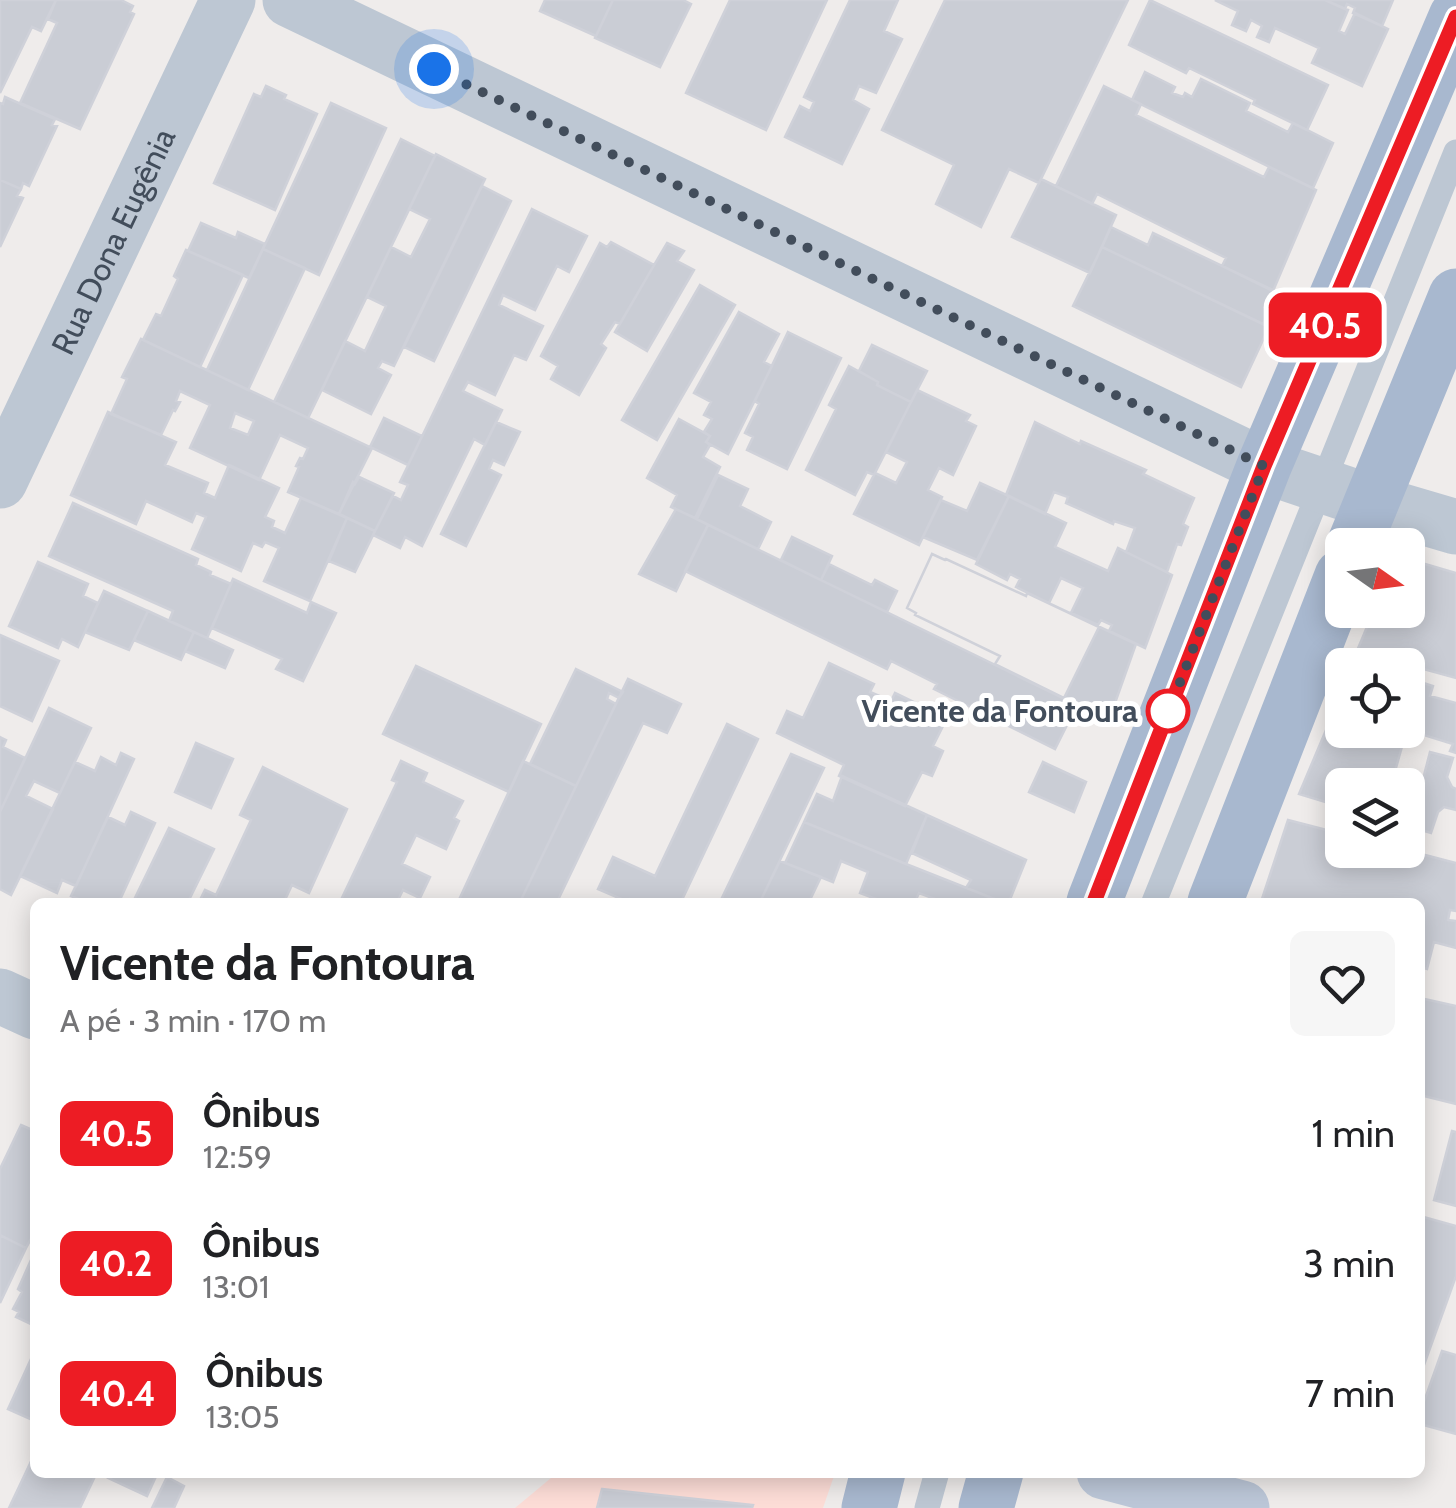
<!DOCTYPE html>
<html lang="pt">
<head>
<meta charset="utf-8">
<style>
  :root { --surface:#fff; --page:#f6f6f6; --text:#202124; --muted:#757577 }
  body { margin:0; font-family:Cabin,sans-serif; background:var(--page); color:var(--text); height:100vh; display:flex; flex-direction:column; font-size:38px; white-space:nowrap }
  * { box-sizing:border-box; margin:0 }
  p { font-size:32px; color:var(--muted) }
  .icon { flex:none; width:55px; height:55px; fill:none; stroke:currentColor; stroke-width:2; stroke-linecap:round; stroke-linejoin:round }
  .map { position:relative; flex:1; overflow:hidden }
  .drawer { position:absolute; left:30px; top:898px; width:1395px; height:580px; display:flex; flex-direction:column; background:var(--surface); border-radius:15px; box-shadow:0 5px 25px #0003 }
  .drawer>* { flex:none }
  .badge { padding:0 20px; border-radius:15px; font-size:35px; line-height:65px }
  .needle { width:65px; rotate:104deg }
  .controls { position:absolute; left:1325px; top:528px; display:grid; gap:20px }
  .controls a { display:grid; place-items:center; width:100px; height:100px; border-radius:15px; background:var(--surface); box-shadow:0 5px 25px #0003; font-size:50px }
  .you { position:absolute; width:50px; height:50px; margin:-25px; border:8px solid #fff; border-radius:50%; background:#1a73e8; box-shadow:0 0 0 15px #1a73e833 }
  .map>.badge { position:absolute; translate:-50% -50%; box-shadow:0 0 0 5px #fff }
  .round { display:grid; place-items:center; flex:none; width:105px; height:105px; border-radius:15px; background:var(--page) }
  .overview { display:flex; align-items:center; justify-content:space-between; height:170px; padding:0 30px }
  h1 { font-size:48px; font-weight:700; line-height:75px }
  ul { padding:0; list-style:none }
  li { display:flex; align-items:center; gap:30px; height:130px; padding:0 30px }
  li div { flex:1 }
  li b { display:block; font-size:38px }
  li em { font-style:normal }
  li .badge { min-width:110px; font-weight:700; text-align:center }
  .map>svg:first-child { display:block }
  .medical { fill:#fdddd7 }
  .building { fill:#cacdd5; stroke:#cfd1d9; stroke-width:2.5; fill-rule:evenodd }
  .lines { fill:none; stroke-linecap:round; stroke-linejoin:round }
  .service { stroke:#bdc7d3; stroke-width:25 }
  .tertiary { stroke:#bdc7d3; stroke-width:55 }
  .secondary { stroke:#bcc7d8; stroke-width:55 }
  .primary { stroke:#a8b8cf; stroke-width:55 }
  .line-casing { stroke:#fff; stroke-width:22 }
  .line { stroke:#ed1c24; stroke-width:15 }
  .walk { stroke:#424d5b; stroke-width:10; stroke-dasharray:0 18 }
  .stop-dot { fill:#fff; stroke:#ed1c24; stroke-width:5 }
  .labels { text-anchor:middle; stroke-width:10; stroke-linejoin:round; paint-order:stroke }
  .street-label { font-size:32px; fill:#424d5b; stroke:#fff }
  .stop-label { font-size:32px; font-weight:bold; fill:#424d5b; stroke:#fff; text-anchor:end }
</style>
</head>
<body>
<div class="map">
<svg width="1456" height="1508" viewBox="0 0 1456 1508">
  <rect width="100%" height="100%" fill="#efeceb"/>
  <path class="medical" d="M 557,1473 L 835,1473 L 823,1508 L 515,1508 Z"/>
  <path class="building" d="M 0,0 L 56,0 L 41,31 L 32,27 L 0,93 Z
    M 56,0 L 121,0 L 133,6 L 130,12 L 134,14 L 80,129 L 20,103 L 57,23 L 48,19 Z
    M 545,0 L 613,0 L 596,36 L 540,11 Z
    M 613,0 L 683,0 L 691,4 L 660,67 L 595,38 Z
    M 730,0 L 827,0 L 766,130 L 686,93 Z
    M 850,0 L 898,0 L 884,31 L 902,39 L 876,93 L 859,86 L 853,100 L 869,109 L 842,164 L 785,137 L 800,106 L 810,111 L 814,102 L 804,97 Z
    M 945,0 L 1128,0 L 1039,183 L 1009,169 L 981,227 L 936,204 L 954,165 L 882,130 Z
    M 1150,0 L 1328,85 L 1307,130 L 1253,104 L 1255,100 L 1189,68 L 1186,73 L 1129,45 Z
    M 1215,0 L 1325,0 L 1348,10 L 1339,31 L 1345,34 L 1355,13 L 1388,29 L 1362,86 L 1312,63 L 1319,48 L 1275,28 L 1269,42 L 1257,37 L 1262,26 L 1251,20 L 1246,31 L 1232,25 L 1238,11 Z
    M 1325,0 L 1393,0 L 1382,26 L 1353,13 L 1355,8 L 1347,4 L 1345,9 Z
    M 1145,72 L 1175,87 L 1172,93 L 1183,97 L 1185,93 L 1192,97 L 1201,79 L 1250,103 L 1246,111 L 1288,132 L 1293,123 L 1333,143 L 1313,188 L 1132,100 Z
    M 266,86 L 286,95 L 284,99 L 317,114 L 275,210 L 214,183 L 254,94 L 261,97 Z
    M 1104,86 L 1141,104 L 1136,115 L 1264,177 L 1269,167 L 1316,190 L 1273,291 L 1222,266 L 1226,258 L 1097,194 L 1092,204 L 1056,186 Z
    M 5,97 L 55,119 L 52,125 L 57,126 L 29,186 L 23,183 L 21,189 L 0,180 L 0,103 L 3,104 Z
    M 331,103 L 386,128 L 319,275 L 263,249 Z
    M 401,139 L 435,156 L 308,418 L 274,402 Z
    M 436,154 L 485,179 L 394,366 L 382,361 L 378,368 L 391,375 L 371,414 L 322,390 L 345,341 L 365,351 L 386,306 L 367,297 L 391,247 L 411,257 L 430,219 L 409,209 Z
    M 1041,179 L 1116,215 L 1090,273 L 1012,237 Z
    M 0,180 L 21,189 L 17,196 L 23,198 L 0,247 Z
    M 482,186 L 511,201 L 434,361 L 404,347 Z
    M 532,209 L 587,236 L 569,272 L 557,266 L 535,310 L 503,295 L 499,305 L 543,326 L 526,360 L 514,355 L 495,395 L 468,382 L 463,391 L 502,410 L 485,445 L 474,439 L 422,546 L 405,537 L 400,548 L 373,535 L 393,496 L 401,500 L 408,485 L 400,482 Z
    M 201,223 L 236,238 L 238,232 L 265,244 L 249,278 L 188,251 Z
    M 1111,227 L 1148,245 L 1153,233 L 1279,293 L 1263,324 L 1102,247 Z
    M 611,242 L 654,265 L 620,324 L 615,322 L 601,344 L 606,348 L 579,395 L 551,379 L 558,366 L 541,356 L 600,243 L 607,247 Z
    M 667,243 L 684,251 L 677,261 L 694,270 L 647,351 L 615,332 Z
    M 1102,247 L 1269,327 L 1241,387 L 1073,306 Z
    M 263,249 L 305,268 L 248,390 L 207,370 Z
    M 186,250 L 243,275 L 200,367 L 143,340 L 156,314 L 161,316 L 178,279 L 174,276 Z
    M 700,285 L 735,305 L 657,440 L 622,420 Z
    M 739,312 L 779,334 L 764,362 L 772,366 L 728,454 L 706,442 L 710,436 L 704,432 L 712,419 L 704,415 L 711,402 L 694,393 Z
    M 788,332 L 841,358 L 787,469 L 747,450 L 753,437 L 745,433 L 759,404 L 755,401 Z
    M 141,339 L 372,448 L 339,514 L 288,492 L 299,467 L 296,466 L 300,458 L 303,459 L 308,448 L 280,435 L 259,480 L 190,448 L 210,405 L 180,391 L 176,401 L 180,402 L 175,411 L 173,410 L 161,435 L 111,414 L 127,379 L 122,377 ZM 235,413 L 254,421 L 248,435 L 230,428 Z
    M 872,345 L 927,371 L 911,402 L 877,385 L 878,382 L 859,371 Z
    M 849,366 L 878,382 L 877,385 L 911,402 L 874,475 L 867,472 L 855,495 L 806,470 L 836,409 L 829,405 Z
    M 917,390 L 970,415 L 966,421 L 976,426 L 953,475 L 939,468 L 928,490 L 942,497 L 919,545 L 854,514 L 875,473 L 896,483 L 907,462 L 886,452 Z
    M 108,412 L 176,442 L 165,465 L 208,483 L 204,493 L 215,498 L 229,465 L 279,488 L 265,517 L 274,521 L 272,527 L 285,533 L 301,498 L 347,518 L 310,601 L 264,581 L 279,548 L 265,542 L 262,547 L 253,543 L 241,571 L 192,549 L 206,517 L 196,513 L 192,522 L 146,501 L 136,524 L 71,495 Z
    M 384,418 L 422,436 L 408,465 L 370,447 Z
    M 679,419 L 710,436 L 706,442 L 710,445 L 703,457 L 720,467 L 695,518 L 671,507 L 677,495 L 647,478 Z
    M 496,422 L 520,432 L 504,465 L 493,460 L 489,469 L 501,475 L 466,546 L 441,534 Z
    M 1035,422 L 1080,444 L 1081,441 L 1146,470 L 1143,474 L 1194,498 L 1183,524 L 1188,527 L 1181,545 L 1177,544 L 1167,572 L 1126,552 L 1135,528 L 1114,521 L 1113,524 L 1066,503 L 1068,497 L 1054,492 L 1045,514 L 1006,495 Z
    M 718,475 L 748,489 L 740,506 L 771,522 L 758,549 L 697,519 Z
    M 359,477 L 394,493 L 375,531 L 339,514 L 353,482 L 355,484 Z
    M 980,483 L 1009,496 L 977,560 L 923,537 L 941,500 L 967,511 Z
    M 1009,496 L 1066,523 L 1055,547 L 1108,571 L 1118,548 L 1172,575 L 1145,648 L 1109,631 L 1112,625 L 1101,620 L 1098,625 L 1071,613 L 1083,588 L 1061,578 L 1049,603 L 1016,587 L 1020,579 L 1010,574 L 1007,580 L 976,564 Z
    M 73,503 L 198,559 L 196,565 L 211,572 L 210,575 L 231,584 L 207,638 L 169,621 L 173,611 L 49,556 Z
    M 676,509 L 708,525 L 676,591 L 639,574 Z
    M 347,518 L 375,531 L 355,572 L 329,561 Z
    M 708,525 L 1077,705 L 1055,749 L 934,689 L 937,684 L 891,661 L 887,669 L 685,571 Z
    M 792,537 L 832,556 L 821,580 L 781,560 Z
    M 932,554 L 945,560 L 946,559 L 1026,596 L 1027,593 L 1099,627 L 1064,698 L 995,664 L 1000,656 L 915,615 L 916,613 L 907,608 Z
    M 932,554 L 945,560 L 946,559 L 1026,596 L 1027,593 L 1136,644 L 1109,720 L 995,664 L 1000,656 L 915,615 L 916,613 L 907,608 Z
    M 1408,559 L 1456,573 L 1456,678 L 1420,668 L 1417,681 L 1408,678 L 1408,665 L 1360,665 L 1352,663 L 1374,610 L 1408,610 Z
    M 38,562 L 88,584 L 83,596 L 98,603 L 78,647 L 62,639 L 58,648 L 9,626 Z
    M 829,564 L 872,585 L 875,580 L 897,591 L 887,612 L 821,580 Z
    M 233,579 L 307,613 L 311,602 L 336,613 L 303,681 L 276,669 L 282,659 L 212,628 Z
    M 104,591 L 148,611 L 129,650 L 85,632 Z
    M 148,611 L 194,632 L 181,660 L 134,640 Z
    M 194,632 L 233,650 L 225,668 L 185,651 Z
    M 0,635 L 59,661 L 32,721 L 0,706 Z
    M 829,663 L 874,684 L 870,692 L 891,701 L 895,693 L 947,718 L 933,746 L 943,751 L 932,776 L 922,772 L 905,806 L 839,776 L 844,765 L 777,733 L 787,711 L 803,718 Z
    M 416,666 L 541,724 L 509,792 L 383,734 Z
    M 576,669 L 623,692 L 619,698 L 609,693 L 607,699 L 616,704 L 576,786 L 530,764 Z
    M 1408,678 L 1433,686 L 1430,696 L 1456,703 L 1456,753 L 1450,751 L 1453,744 L 1408,730 L 1404,744 L 1355,730 L 1408,730 Z
    M 628,679 L 681,704 L 667,733 L 643,723 L 557,902 L 520,902 Z
    M 1342,688 L 1342,727 L 1329,723 Z
    M 49,708 L 91,728 L 60,793 L 34,781 L 26,796 L 53,809 L 11,895 L 0,889 L 0,812 Z
    M 1329,723 L 1342,727 L 1342,730 L 1355,730 L 1403,743 L 1394,775 L 1422,783 L 1430,752 L 1453,758 L 1447,777 L 1452,787 L 1456,789 L 1456,810 L 1444,807 L 1438,812 L 1431,833 L 1410,827 L 1416,807 L 1408,804 L 1408,785 L 1342,785 L 1342,807 L 1299,794 Z
    M 727,724 L 758,739 L 681,902 L 636,902 L 630,899 L 628,902 L 598,889 L 613,857 L 655,876 Z
    M 0,737 L 6,740 L 3,747 L 25,758 L 0,812 Z
    M 196,743 L 233,759 L 211,808 L 175,792 Z
    M 121,753 L 134,759 L 76,886 L 62,880 L 57,893 L 20,876 L 75,762 L 95,771 L 101,757 L 116,765 Z
    M 791,754 L 824,768 L 760,902 L 720,902 Z
    M 401,761 L 427,773 L 423,782 L 463,801 L 454,818 L 459,821 L 446,849 L 416,835 L 402,864 L 430,877 L 420,898 L 403,890 L 397,902 L 340,902 L 397,782 L 392,780 Z
    M 523,761 L 576,786 L 520,902 L 458,902 Z
    M 1043,762 L 1086,782 L 1074,812 L 1029,792 Z
    M 263,767 L 347,809 L 309,893 L 292,885 L 284,902 L 199,902 L 205,890 L 216,895 L 251,820 L 240,815 Z
    M 842,776 L 927,815 L 906,864 L 804,822 L 817,794 L 833,801 Z
    M 131,812 L 155,823 L 119,902 L 85,902 L 71,896 L 108,817 L 125,825 Z
    M 927,815 L 1026,860 L 1009,902 L 1002,902 L 966,888 L 971,880 L 912,853 Z
    M 1288,820 L 1342,834 L 1342,850 L 1406,850 L 1456,863 L 1456,911 L 1450,910 L 1448,920 L 1456,921 L 1456,948 L 1434,942 L 1427,969 L 1420,967 L 1420,902 L 1261,902 Z
    M 804,822 L 906,864 L 1002,902 L 943,902 L 919,893 L 915,902 L 884,902 L 860,893 L 868,872 L 841,861 L 833,882 L 785,863 Z
    M 169,828 L 214,849 L 188,902 L 133,902 Z
    M 780,861 L 821,877 L 809,902 L 760,902 Z
    M 1420,998 L 1456,1006 L 1456,1104 L 1420,1095 Z
    M 21,1125 L 35,1131 L 35,1231 L 26,1248 L 0,1235 L 0,1169 Z
    M 1452,1131 L 1456,1132 L 1456,1206 L 1434,1200 Z
    M 1420,1216 L 1456,1226 L 1456,1276 L 1420,1376 Z
    M 0,1235 L 26,1248 L 0,1303 Z
    M 35,1251 L 35,1326 L 16,1317 L 19,1312 L 13,1309 L 22,1292 L 18,1289 Z
    M 1442,1351 L 1456,1355 L 1456,1434 L 1420,1424 L 1420,1413 Z
    M 31,1359 L 35,1362 L 35,1421 L 8,1409 Z
    M 35,1453 L 35,1472 L 97,1472 L 80,1508 L 9,1508 Z
    M 111,1472 L 158,1472 L 147,1496 L 108,1478 Z
    M 167,1477 L 184,1486 L 174,1508 L 152,1508 Z
    M 602,1489 L 753,1505 L 752,1508 L 597,1508 Z"/>
  <g class="lines">
    <path class="service" d="M 1154,902 L 1456,152
      M 927,1508 L 937,1472"/>
    <g class="tertiary">
      <path d="M 290,0 L 1264,466 L 1371,502 L 1456,527"/>
      <path id="s1" d="M 0,481 L 228,0"/>
      <path d="M 0,996 L 35,1012"/>
    </g>
    <path class="secondary" d="M 1104,1472 L 1242,1508"/>
    <path class="primary" d="M 1354,545 L 1456,296
      M 1094,902 L 1264,466 L 1456,17
      M 1215,902 L 1342,576
      M 869,1508 L 878,1472
      M 986,1508 L 996,1472"/>
  </g>
  <g class="lines">
    <defs>
      <path id="line" d="M 1094,902 L 1264,466 L 1456,17"/>
    </defs>
    <use href="#line" class="line-casing"/>
    <use href="#line" class="line"/>
    <path class="walk" d="M 434,69 L 1264,466 L 1165,721 L 1168,711"/>
  </g>
  <circle class="stop-dot" cx="1168" cy="711" r="20"/>
  <g class="labels">
    <g class="street-label">
      <text dy="11" stroke="none"><textPath href="#s1" startOffset="265">Rua Dona Eugênia</textPath></text>
    </g>
    <g class="stop-label">
      <text x="1138" y="722">Vicente da Fontoura</text>
    </g>
  </g>
</svg>
<div class="controls">
<a><svg class="needle" viewBox="-14 -14 28 28"><path d="M0-13l5 13h-10z" fill="#e53935"/><path d="M0 13l5-13h-10z" fill="#757577"/></svg></a>
<a><svg class="icon" aria-label="locate" viewBox="0 0 24 24"><circle cx="12" cy="12" r="6"/><path d="M12 2v4M12 18v4M2 12h4M18 12h4"/></svg></a>
<a><svg class="icon" aria-label="layers" viewBox="0 0 24 24"><path d="M12 4l9 5-9 5-9-5zM3 14l9 5 9-5"/></svg></a>
</div>
<div class="you" style="left:434px;top:69px"></div>
<b class="badge" style="left:1325px;top:325px;background:#ed1c24;color:#fff">40.5</b>
<section class="drawer">
<div class="overview"><div><h1>Vicente da Fontoura</h1><p>A pé · 3 min · 170 m</p></div><a class="round"><svg class="icon" aria-label="heart" viewBox="0 0 24 24"><path d="M12 20l-8-8c-3-5 5-10 8-4 3-6 11-1 8 4z"/></svg></a></div>
<ul>
<li><span class="badge" style="background:#ed1c24;color:#fff">40.5</span><div><b>Ônibus</b><p>12:59</p></div><em>1 min</em></li>
<li><span class="badge" style="background:#ed1c24;color:#fff">40.2</span><div><b>Ônibus</b><p>13:01</p></div><em>3 min</em></li>
<li><span class="badge" style="background:#ed1c24;color:#fff">40.4</span><div><b>Ônibus</b><p>13:05</p></div><em>7 min</em></li>
</ul>
</section>
</div>
</body>
</html>
